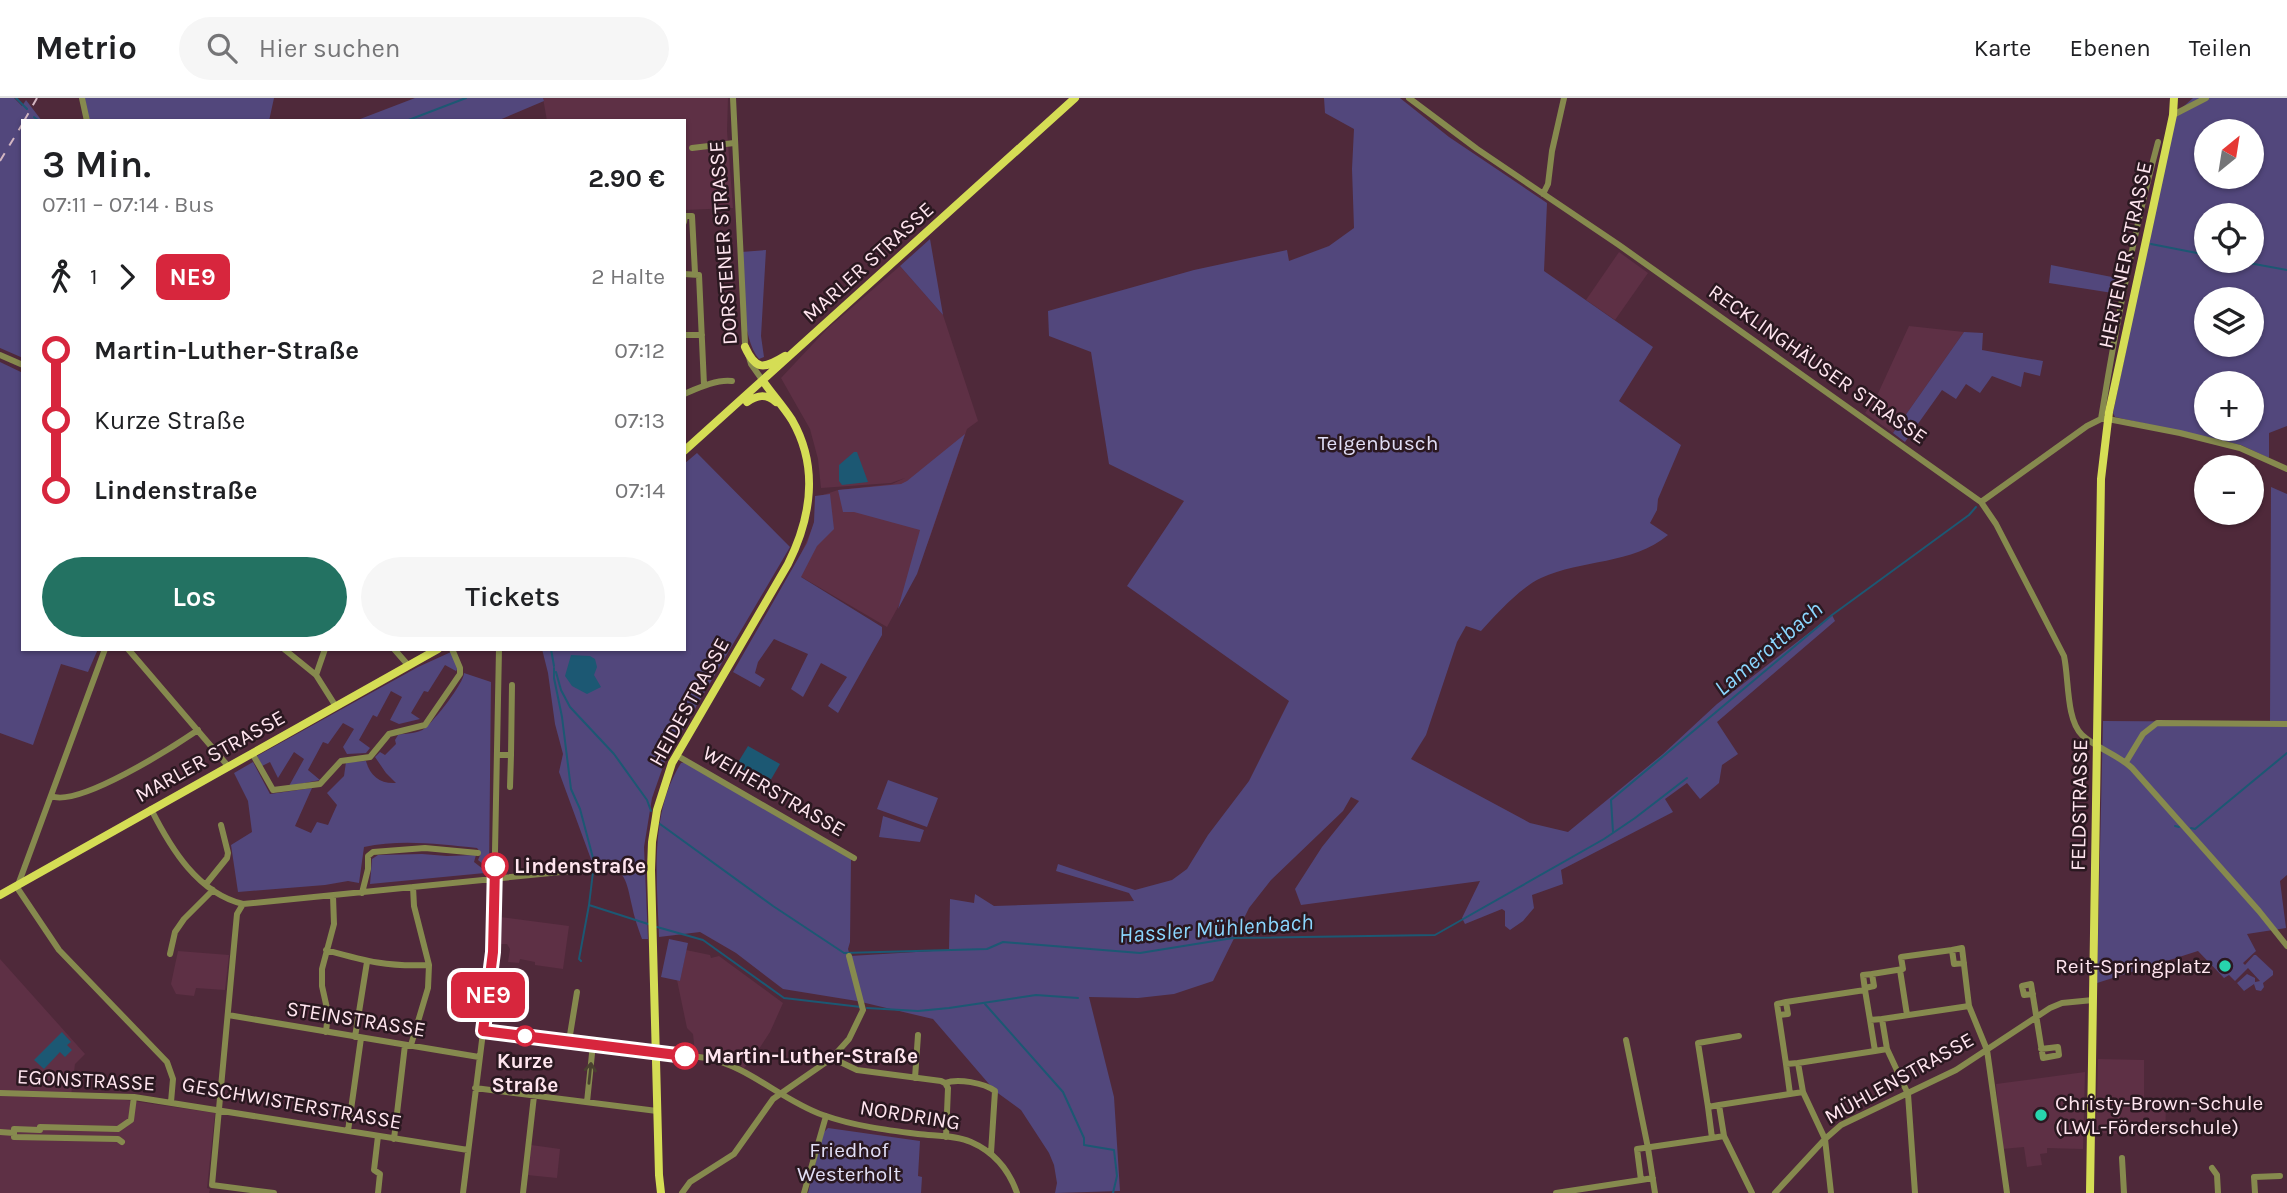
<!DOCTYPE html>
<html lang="de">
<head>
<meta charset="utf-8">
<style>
  :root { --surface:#fff; --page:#f6f6f6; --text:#202124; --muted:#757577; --line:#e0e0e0; --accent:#237262 }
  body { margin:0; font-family:Karla,sans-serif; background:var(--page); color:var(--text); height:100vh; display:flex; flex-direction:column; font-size:26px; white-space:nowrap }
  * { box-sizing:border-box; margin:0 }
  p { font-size:23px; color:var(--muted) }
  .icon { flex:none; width:38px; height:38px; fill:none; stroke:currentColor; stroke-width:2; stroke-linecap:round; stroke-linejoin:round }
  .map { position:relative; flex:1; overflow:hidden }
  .panel { position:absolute; left:21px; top:21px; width:665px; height:532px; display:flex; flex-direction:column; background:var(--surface); border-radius:0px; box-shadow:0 2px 5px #0004 }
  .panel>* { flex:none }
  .badge { padding:0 14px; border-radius:10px; font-size:24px; line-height:46px }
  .needle { width:46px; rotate:30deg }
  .controls { position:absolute; left:2194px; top:21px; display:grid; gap:14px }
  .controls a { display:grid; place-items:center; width:70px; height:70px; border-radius:50%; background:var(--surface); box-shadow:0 2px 5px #0004; font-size:35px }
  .map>.badge { position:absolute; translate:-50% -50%; box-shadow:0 0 0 4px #fff }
  .legs { display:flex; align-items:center; gap:10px; height:77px; padding:0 21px; font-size:23px }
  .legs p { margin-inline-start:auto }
  .overview { display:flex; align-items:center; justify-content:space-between; height:119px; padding:0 21px }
  h1 { font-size:38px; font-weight:600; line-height:52px }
  .cta { display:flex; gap:14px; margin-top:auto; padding:14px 21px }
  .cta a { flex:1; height:80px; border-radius:42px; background:var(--accent); color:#fff; font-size:28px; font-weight:600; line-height:80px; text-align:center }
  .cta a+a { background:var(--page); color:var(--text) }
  ul { padding:0 21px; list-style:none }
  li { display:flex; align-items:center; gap:24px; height:70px; font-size:26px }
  li i { display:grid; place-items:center; width:10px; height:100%; margin:0 9px; background:currentColor }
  li i::after { content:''; width:18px; height:18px; margin:-9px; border:5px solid; border-radius:50%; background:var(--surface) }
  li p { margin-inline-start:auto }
  li:first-child i { background:linear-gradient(#0000 50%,currentColor 0) }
  li:last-child i { background:linear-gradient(currentColor 50%,#0000 0) }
  header { display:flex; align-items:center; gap:42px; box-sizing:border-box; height:98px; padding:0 35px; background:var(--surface); border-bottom:2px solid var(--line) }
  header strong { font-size:33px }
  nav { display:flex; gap:38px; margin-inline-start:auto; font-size:24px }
  .search { width:490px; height:63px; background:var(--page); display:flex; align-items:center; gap:18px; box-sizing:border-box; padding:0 24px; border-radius:38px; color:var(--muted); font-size:26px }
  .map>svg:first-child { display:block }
  .built { fill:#5e3045 }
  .green { fill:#52477c; fill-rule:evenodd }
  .water { fill:#1c5873 }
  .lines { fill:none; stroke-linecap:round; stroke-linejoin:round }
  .stream { stroke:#1c5873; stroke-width:2 }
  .minor { stroke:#868a4e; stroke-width:6 }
  .major { stroke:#d5dd55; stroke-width:8 }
  .rail { stroke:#d3b6c2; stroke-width:2; stroke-dasharray:9 9; stroke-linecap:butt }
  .oneway { stroke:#4a4030 }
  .line-1-casing { stroke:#fff; stroke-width:16 }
  .line-1 { stroke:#d7263d; stroke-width:10 }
  .stop-1-dot { fill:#fff; stroke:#d7263d; stroke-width:3.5 }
  .poi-dot { fill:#27d5ad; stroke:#2a1820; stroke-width:2.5 }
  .labels { text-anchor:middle; stroke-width:5; stroke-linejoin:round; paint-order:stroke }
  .street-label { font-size:21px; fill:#ffe5ef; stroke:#2a1820 }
  .park-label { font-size:21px; fill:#e1def5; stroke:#2a1820 }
  .stop-label { font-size:21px; font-weight:bold; fill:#ffe5ef; stroke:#2a1820; text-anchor:start }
  .poi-label { font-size:21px; fill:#ffe5ef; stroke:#2a1820; text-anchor:end }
  .water-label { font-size:23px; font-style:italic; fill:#8bd6fe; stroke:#2a1820 }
</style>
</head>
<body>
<header>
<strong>Metrio</strong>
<div class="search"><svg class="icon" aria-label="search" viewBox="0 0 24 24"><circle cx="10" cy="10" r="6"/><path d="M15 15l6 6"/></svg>Hier suchen</div>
<nav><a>Karte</a><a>Ebenen</a><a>Teilen</a></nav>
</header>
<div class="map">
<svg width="2287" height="1095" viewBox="0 0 2287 1095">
  <rect width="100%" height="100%" fill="#4f293a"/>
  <path class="built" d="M 543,0 L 728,0 L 727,33 L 733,110 L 684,112 L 684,23 L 547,23 Z
    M 1619,154 L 1648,175 L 1615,222 L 1586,202 Z
    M 900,168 L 943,217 L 978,323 L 967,331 L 930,439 L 910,487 L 887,529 L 793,474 L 815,424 L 817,399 L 838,392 L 892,386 L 905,380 L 891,385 L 821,390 L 818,361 L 810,331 L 781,280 L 827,231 Z
    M 1909,228 L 1964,234 L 1893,335 L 1865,315 L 1875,302 Z
    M 500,819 L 569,828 L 563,871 L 535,867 L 535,864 L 520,861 L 519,865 L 508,864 L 510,851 L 507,846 L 498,846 Z
    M 686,852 L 710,857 L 711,860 L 719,858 L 783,905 L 770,934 L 753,960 L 744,970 L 732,960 L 695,955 L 693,936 L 687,930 L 677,882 L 680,883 Z
    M 178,853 L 229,857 L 225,892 L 196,890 L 194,898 L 176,896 L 171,886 Z
    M 0,861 L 85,956 L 75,966 L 71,998 L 112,1000 L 215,1015 L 207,1090 L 210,1091 L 209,1095 L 0,1095 Z
    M 2098,961 L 2144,962 L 2144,1006 L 2166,1008 L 2165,1038 L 2096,1035 Z
    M 2085,974 L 2083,1051 L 2047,1050 L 2047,1055 L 2040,1056 L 2042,1067 L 2027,1069 L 2024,1049 L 2002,1051 L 1996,986 Z
    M 531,1047 L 560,1051 L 557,1080 L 527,1077 Z"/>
  <path class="green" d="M 0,0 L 14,0 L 22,8 L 26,2 L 42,23 L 23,23 L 23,260 L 0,250 Z
    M 83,0 L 274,0 L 269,23 L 88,23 Z
    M 415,0 L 543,0 L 544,3 L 497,23 L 355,23 Z
    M 1324,0 L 1400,0 L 1449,39 L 1547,105 L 1544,173 L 1653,249 L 1619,303 L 1681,347 L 1658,401 L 1657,412 L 1650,425 L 1668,437 C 1632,467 1582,461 1541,480 C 1521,489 1496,516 1481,533 L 1466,528 L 1457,544 L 1426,637 L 1411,661 L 1530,725 L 1568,734 L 1663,656 L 1717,606 L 1832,517 L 1835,523 L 1717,624 L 1738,656 L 1722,667 L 1719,685 L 1700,701 L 1687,685 L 1665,701 L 1673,714 L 1561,772 L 1563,786 L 1532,797 L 1534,810 L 1523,823 L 1510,832 L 1505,828 L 1505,813 L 1502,811 L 1465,826 L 1462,820 L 1480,783 L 1301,807 L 1295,791 L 1322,749 L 1359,703 L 1351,699 L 1343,713 L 1271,782 L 1249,810 L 1213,883 L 1174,896 L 1138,900 L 1089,899 L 1114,999 L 1120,1093 L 1055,1095 L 1057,1085 L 1054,1067 L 1049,1055 L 1021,1012 L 995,993 L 933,921 L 857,903 L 783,891 L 736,855 L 700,834 L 659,839 C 657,782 649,716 681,665 L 686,664 L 851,760 L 850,844 L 848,851 L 850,858 L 949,852 L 950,801 L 974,805 L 975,796 L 994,808 L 1134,803 L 1129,795 L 1056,773 L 1058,766 L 1135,792 L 1172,782 L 1187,771 L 1208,737 L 1249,683 L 1289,603 L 1127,488 L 1184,403 L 1109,366 L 1091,254 L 1049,238 L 1048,213 L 1194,172 L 1287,152 L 1289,163 L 1329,148 L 1354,130 L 1352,71 L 1354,31 L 1325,15 Z
    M 2193,0 L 2287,0 L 2287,328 L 2269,335 L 2269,360 L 2241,347 L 2115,319 L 2113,315 L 2174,17 ZM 2207,33 L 2252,33 L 2252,79 L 2207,79 ZM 2207,117 L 2252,117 L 2252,163 L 2207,163 ZM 2207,201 L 2252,201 L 2252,247 L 2207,247 ZM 2207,285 L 2252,285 L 2252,331 L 2207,331 Z
    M 930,141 L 943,217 L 900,168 Z
    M 766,152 L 761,238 L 764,259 L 759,261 C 741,240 742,181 741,154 Z
    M 2051,167 L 2122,181 L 2119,196 L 2049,185 Z
    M 1964,234 L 1983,235 L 1982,252 L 2043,263 L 2040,278 L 2024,274 L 2021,289 L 1992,278 L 1980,295 L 1966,286 L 1956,301 L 1942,292 L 1905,344 L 1893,335 Z
    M 0,264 L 23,275 L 23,551 L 98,551 L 88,574 L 61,566 L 33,647 L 0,635 Z
    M 965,336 L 917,476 L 898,511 L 920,432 L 854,414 L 843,414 L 838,392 L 901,386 L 907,383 Z
    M 697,355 L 790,449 L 666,660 L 652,700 L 644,749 L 648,841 L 642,841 C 638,830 634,819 632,808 C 626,781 625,765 591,770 L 592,764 L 559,674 L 563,656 L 555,626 L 548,575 L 542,551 L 684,551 L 684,366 Z
    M 2271,389 L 2287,396 L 2287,777 L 2280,783 L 2286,830 L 2247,836 L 2256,853 L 2243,865 L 2245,867 L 2254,857 L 2256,857 L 2273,873 L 2273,877 L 2263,885 L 2264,889 L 2261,893 L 2256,892 L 2254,886 L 2244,893 L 2237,885 L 2247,876 L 2255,880 L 2255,884 L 2260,883 L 2248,870 L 2235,883 L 2229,877 L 2224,880 L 2198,853 L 2097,885 L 2103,623 L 2270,624 Z
    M 830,396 L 834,431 L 817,448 L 801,479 L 882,529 L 882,537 L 838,615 L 828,608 L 847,579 L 821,565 L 803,599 L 791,591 L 808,556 L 774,541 L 758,564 L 755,575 L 765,581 L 760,589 L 733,574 L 807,445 L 814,424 L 815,398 Z
    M 451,554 L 458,570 L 456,573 L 445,567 L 428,594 L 424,593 L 411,615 L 420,621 L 399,626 L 390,622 L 402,599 L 391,593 L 377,619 L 373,617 L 359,642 L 370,650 L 366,655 L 347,656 L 343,649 L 354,631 L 343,625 L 328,646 L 323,644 L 308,672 L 320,682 L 289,688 L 304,661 L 294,654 L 278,680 L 270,664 L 262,668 L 257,658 L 418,569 Z
    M 464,575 L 491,584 L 489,775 L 483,766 L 478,762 L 481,755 L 477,750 C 440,746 400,741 364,749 L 359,785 L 348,783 L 325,787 L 238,794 L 231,747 L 252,734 L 248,703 L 234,675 L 253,664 L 270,696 L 312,690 L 295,728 L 311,735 L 317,724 L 328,727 L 337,707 L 327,695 L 344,678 L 346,664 L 366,663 C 370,678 380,686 396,685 L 386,675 L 375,659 L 380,654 L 385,657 L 396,646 L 395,642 L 398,637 C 406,635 419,636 425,630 C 434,623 464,585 464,575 Z
    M 888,682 L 938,700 L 927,729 L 877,711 Z
    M 883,718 L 924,732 L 920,744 L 879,739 Z
    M 422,756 L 447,758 L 476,757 L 474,764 L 483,771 L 485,775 L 370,786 L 372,761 L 378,757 Z
    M 669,841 L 688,845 L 680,883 L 661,879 Z
    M 828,1030 L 920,1043 L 918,1078 L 922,1079 L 921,1095 L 808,1095 L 823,1035 Z"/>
  <path class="water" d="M 854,354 L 857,354 L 868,384 L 842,387 L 839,383 L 839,367 Z
    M 571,557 L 590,558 L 595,561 L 597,569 L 594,577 L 601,589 L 587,596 L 572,588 L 565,578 Z
    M 748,648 L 780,666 L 766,690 L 734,671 Z
    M 62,934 L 71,944 L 67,947 L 72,952 L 65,959 L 60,954 L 44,971 L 34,962 Z"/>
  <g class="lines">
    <path class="stream" d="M 16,0 L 27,11
      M 34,19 L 39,23
      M 406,23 L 466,0
      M 2151,146 L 2207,157
      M 2238,163 L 2287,172
      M 551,551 L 554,568
      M 554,570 L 554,580 L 562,619 L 571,691 L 580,711 L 593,760 L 593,768
      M 556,574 L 561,592 L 570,609 L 614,656 L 647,702 L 651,713
      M 660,726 L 773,808 L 844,855 L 987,851 L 1003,844 L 1140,855 L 1233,840 L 1435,837 L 1604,741 L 1635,720 L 1687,680
      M 2175,728 L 2179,729
      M 2191,730 L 2195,731 L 2287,655
      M 1613,734 L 1611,702 L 1832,517 L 1969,417 L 1976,409
      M 593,774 L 589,807 L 648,826
      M 657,829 L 703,842 L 784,900 L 861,909
      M 581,863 L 579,861 L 589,807
      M 985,906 L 1063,994 L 1084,1040 L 1084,1047 L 1114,1052 L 1117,1078 L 1113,1095
      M 867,910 L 918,913 L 949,910 L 1036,897 L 1078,900"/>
    <path class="minor" d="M 82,0 L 87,23
      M 733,0 L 745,246 L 751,266 L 763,283
      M 1409,0 L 1477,51 L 1619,147 L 1981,404 L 1996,426 L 2064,558 C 2069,580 2066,622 2082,637 C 2096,650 2117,656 2132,670 L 2259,813 L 2287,848
      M 2173,17 L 2206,0
      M 692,50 L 734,45
      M 1543,96 L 1548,86 L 1552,53 L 1564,0
      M 684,124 L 685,118 L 692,118 L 695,175
      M 684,176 L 699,177 L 704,287
      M 684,237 L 702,237
      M 0,257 L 23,267
      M 684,296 C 698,290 717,281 732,283
      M 2101,321 C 2116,227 2133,136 2158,44
      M 1981,404 L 2087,328 L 2101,321 L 2108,321 L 2180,335 L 2240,350 L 2287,371
      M 128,551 L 228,668
      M 284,551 L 316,577 L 335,607
      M 394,551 L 408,567
      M 316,577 L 325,551
      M 252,655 L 273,692 L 320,686 L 341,663 L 370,659 L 389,636 L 425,627 L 460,576 L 460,570 L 452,551
      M 497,657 L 511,657 L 510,689
      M 511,657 L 512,587
      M 676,657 L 854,760
      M 2126,664 L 2143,636 L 2157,625 L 2287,626
      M 51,698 C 78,710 173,649 198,632
      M 151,711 C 171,751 198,795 243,806 L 591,771
      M 206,786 L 227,760 L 228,755 L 221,727
      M 18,787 L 105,551
      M 16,788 L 59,852 L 167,964 L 173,981 L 171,1004
      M 362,795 L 368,771 L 368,758 L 373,754 L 425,750 L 478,755
      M 243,806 L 237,816 L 235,837 L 212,1087 L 274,1095
      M 326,852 C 366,863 387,869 429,867
      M 170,856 L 175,834 L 184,821 L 213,792
      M 1964,865 L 1954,866 L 1952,852 L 1962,850 L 1969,908 L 1987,952 L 2007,1095
      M 1900,872 L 1907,917
      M 1872,876 L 1903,871 L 1901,859 L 1952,852
      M 1865,890 L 1874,888 L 1872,876 L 1863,877 L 1865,892 L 1870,922
      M 2033,896 L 2024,897 L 2022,888 L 2031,886 L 2043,960 L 2059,957 L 2058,949 L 2041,951
      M 1786,904 L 1865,892
      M 228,917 L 479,959
      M 1779,917 L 1788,916 L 1786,904 L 1777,906 L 1786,966
      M 1882,921 L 1969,908
      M 483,933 L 707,960 C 748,968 783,1003 823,1017 C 854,1028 886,1032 918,1036 C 935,1038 955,1037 971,1044 C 994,1054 1009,1072 1017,1095
      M 326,934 L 328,915 L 322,888 L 322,871 L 334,826 L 333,798
      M 355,939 L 367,864
      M 1626,942 L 1648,1050 L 1655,1095
      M 569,943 L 577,894
      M 411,947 L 428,890 L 429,867 L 414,808 L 413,789
      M 1887,951 L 1875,953 L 1870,922 L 1882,921 L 1887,951 L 1908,996 L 1915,1095
      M 832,960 L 857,972 L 941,983 L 945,985 C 958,980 984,985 995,993 L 991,1055
      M 1798,965 L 1875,953
      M 915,980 L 918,937
      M 945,985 L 948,990 L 946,1039
      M 475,990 L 657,1013
      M 1803,994 L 1790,996 L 1786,966 L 1798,965 L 1803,994 L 1825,1041 L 1831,1095
      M 0,995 L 134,999 L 468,1052
      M 587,1004 L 593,946
      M 1719,1007 L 1790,996
      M 1708,1009 L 1698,945 L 1739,938
      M 348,1033 L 361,940
      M 0,1034 L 14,1035 L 14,1039 L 118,1041 L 122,1044
      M 14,1035 L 14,1031 L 40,1032 L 40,1029 L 118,1031 L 131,1022 L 134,999
      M 1724,1038 L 1712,1040 L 1708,1009 L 1719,1007 L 1724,1038 L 1752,1095
      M 394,1041 L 405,947
      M 2122,1060 L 2124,1095
      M 2212,1070 L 2217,1077 L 2218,1095
      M 1653,1080 L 1641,1082 L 1637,1051 L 1712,1040
      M 378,1095 L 380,1076 L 374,1072 L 378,1038
      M 463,1095 L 493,854 L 499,551
      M 523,1095 L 534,998
      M 682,1095 L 690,1084 L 734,1056 L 773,1001 L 832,960 L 849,941 L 863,912 L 849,858
      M 804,1095 L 826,1018
      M 1556,1095 L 1641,1082
      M 1775,1095 L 1825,1041 L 1841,1027 L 1956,972 L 2050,910 L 2062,905 L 2093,902
      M 2255,1095 L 2254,1079 L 2280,1078"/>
    <path class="major" d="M 745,249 C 756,273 764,271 785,258
      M 747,304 C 757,297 766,295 776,304
      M 684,353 L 1075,0
      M 0,797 L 438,551
      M 661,1095 L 659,1077 L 651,772 L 652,744 L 657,712 L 672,665 L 788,466 C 811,420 819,369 792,322 C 783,308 772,296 763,283
      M 2090,1095 L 2101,381 L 2109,314 L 2173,17 L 2174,0"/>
    <path class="rail" d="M 24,23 L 37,0
      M 0,63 L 23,25"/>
  </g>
  <defs><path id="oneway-shaft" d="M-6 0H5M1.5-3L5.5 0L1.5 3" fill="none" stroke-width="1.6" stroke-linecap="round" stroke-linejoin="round" transform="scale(1.75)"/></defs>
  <use class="oneway" href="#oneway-shaft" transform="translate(590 975) rotate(-84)"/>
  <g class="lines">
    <defs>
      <path id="line-1" d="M 495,768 L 493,854 L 483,933 L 685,958"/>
    </defs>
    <use href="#line-1" class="line-1-casing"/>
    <use href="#line-1" class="line-1"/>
  </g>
  <g class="stop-1-dot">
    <circle cx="495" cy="768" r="12"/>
    <circle cx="525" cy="938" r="9"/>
    <circle cx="685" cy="958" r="12"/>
  </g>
  <g class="poi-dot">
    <circle cx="2225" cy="868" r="7"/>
    <circle cx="2041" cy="1017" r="7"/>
  </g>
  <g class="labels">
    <g class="street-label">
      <text transform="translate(723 145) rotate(-94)" y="7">DORSTENER STRASSE</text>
      <text transform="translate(2125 157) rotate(-78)" y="7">HERTENER STRASSE</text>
      <text transform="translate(868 164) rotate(-42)" y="7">MARLER STRASSE</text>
      <text transform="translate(1818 266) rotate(35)" y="7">RECKLINGHÄUSER STRASSE</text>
      <text transform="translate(689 604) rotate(-61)" y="7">HEIDESTRASSE</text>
      <text transform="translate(210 658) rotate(-29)" y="7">MARLER STRASSE</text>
      <text transform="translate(774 693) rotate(30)" y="7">WEIHERSTRASSE</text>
      <text transform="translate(2079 707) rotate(-89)" y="7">FELDSTRASSE</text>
      <text transform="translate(356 921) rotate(9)" y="7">STEINSTRASSE</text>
      <text transform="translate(1899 980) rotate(-29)" y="7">MÜHLENSTRASSE</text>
      <text transform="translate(86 982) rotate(3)" y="7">EGONSTRASSE</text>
      <text transform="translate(292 1005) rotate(10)" y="7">GESCHWISTERSTRASSE</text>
      <text transform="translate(910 1017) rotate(9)" y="7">NORDRING</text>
    </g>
    <g class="park-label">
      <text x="1378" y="352">Telgenbusch</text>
      <text x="849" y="1059">Friedhof<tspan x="849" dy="24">Westerholt</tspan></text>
    </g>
    <g class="stop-label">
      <text x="514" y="775">Lindenstraße</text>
      <text x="704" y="965">Martin-Luther-Straße</text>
      <text x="525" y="970" text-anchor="middle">Kurze<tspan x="525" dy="24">Straße</tspan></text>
    </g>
    <g class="poi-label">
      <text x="2211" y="875">Reit-Springplatz</text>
      <text x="2055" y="1012" text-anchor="start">Christy-Brown-Schule<tspan x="2055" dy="24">(LWL-Förderschule)</tspan></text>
    </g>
    <g class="water-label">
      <text transform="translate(1768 550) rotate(-40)" y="8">Lamerottbach</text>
      <text transform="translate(1216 830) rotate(-4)" y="8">Hassler Mühlenbach</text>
    </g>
  </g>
</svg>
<div class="controls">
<a><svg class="needle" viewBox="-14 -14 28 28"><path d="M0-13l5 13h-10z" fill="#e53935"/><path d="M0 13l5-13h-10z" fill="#757577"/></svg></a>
<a><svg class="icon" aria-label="locate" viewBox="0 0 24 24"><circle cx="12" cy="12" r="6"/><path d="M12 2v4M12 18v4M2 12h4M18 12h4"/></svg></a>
<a><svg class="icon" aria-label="layers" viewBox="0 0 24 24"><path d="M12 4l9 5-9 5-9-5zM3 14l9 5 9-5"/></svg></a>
<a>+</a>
<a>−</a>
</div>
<b class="badge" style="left:488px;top:897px;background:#d7263d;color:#fff">NE9</b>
<section class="panel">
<div class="overview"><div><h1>3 Min.</h1><p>07:11 – 07:14 · Bus</p></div><b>2.90 €</b></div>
<div class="legs"><svg class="icon" aria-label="walk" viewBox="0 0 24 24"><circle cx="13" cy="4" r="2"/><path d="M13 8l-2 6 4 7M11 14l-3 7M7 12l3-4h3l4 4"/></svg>1<svg class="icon" aria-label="forward" viewBox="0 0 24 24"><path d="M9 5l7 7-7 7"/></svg><b class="badge" style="background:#d7263d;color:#fff">NE9</b><p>2 Halte</p></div>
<ul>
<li><i style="color:#d7263d"></i><b>Martin-Luther-Straße</b><p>07:12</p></li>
<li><i style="color:#d7263d"></i><span>Kurze Straße</span><p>07:13</p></li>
<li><i style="color:#d7263d"></i><b>Lindenstraße</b><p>07:14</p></li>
</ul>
<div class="cta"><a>Los</a><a>Tickets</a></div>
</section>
</div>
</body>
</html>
